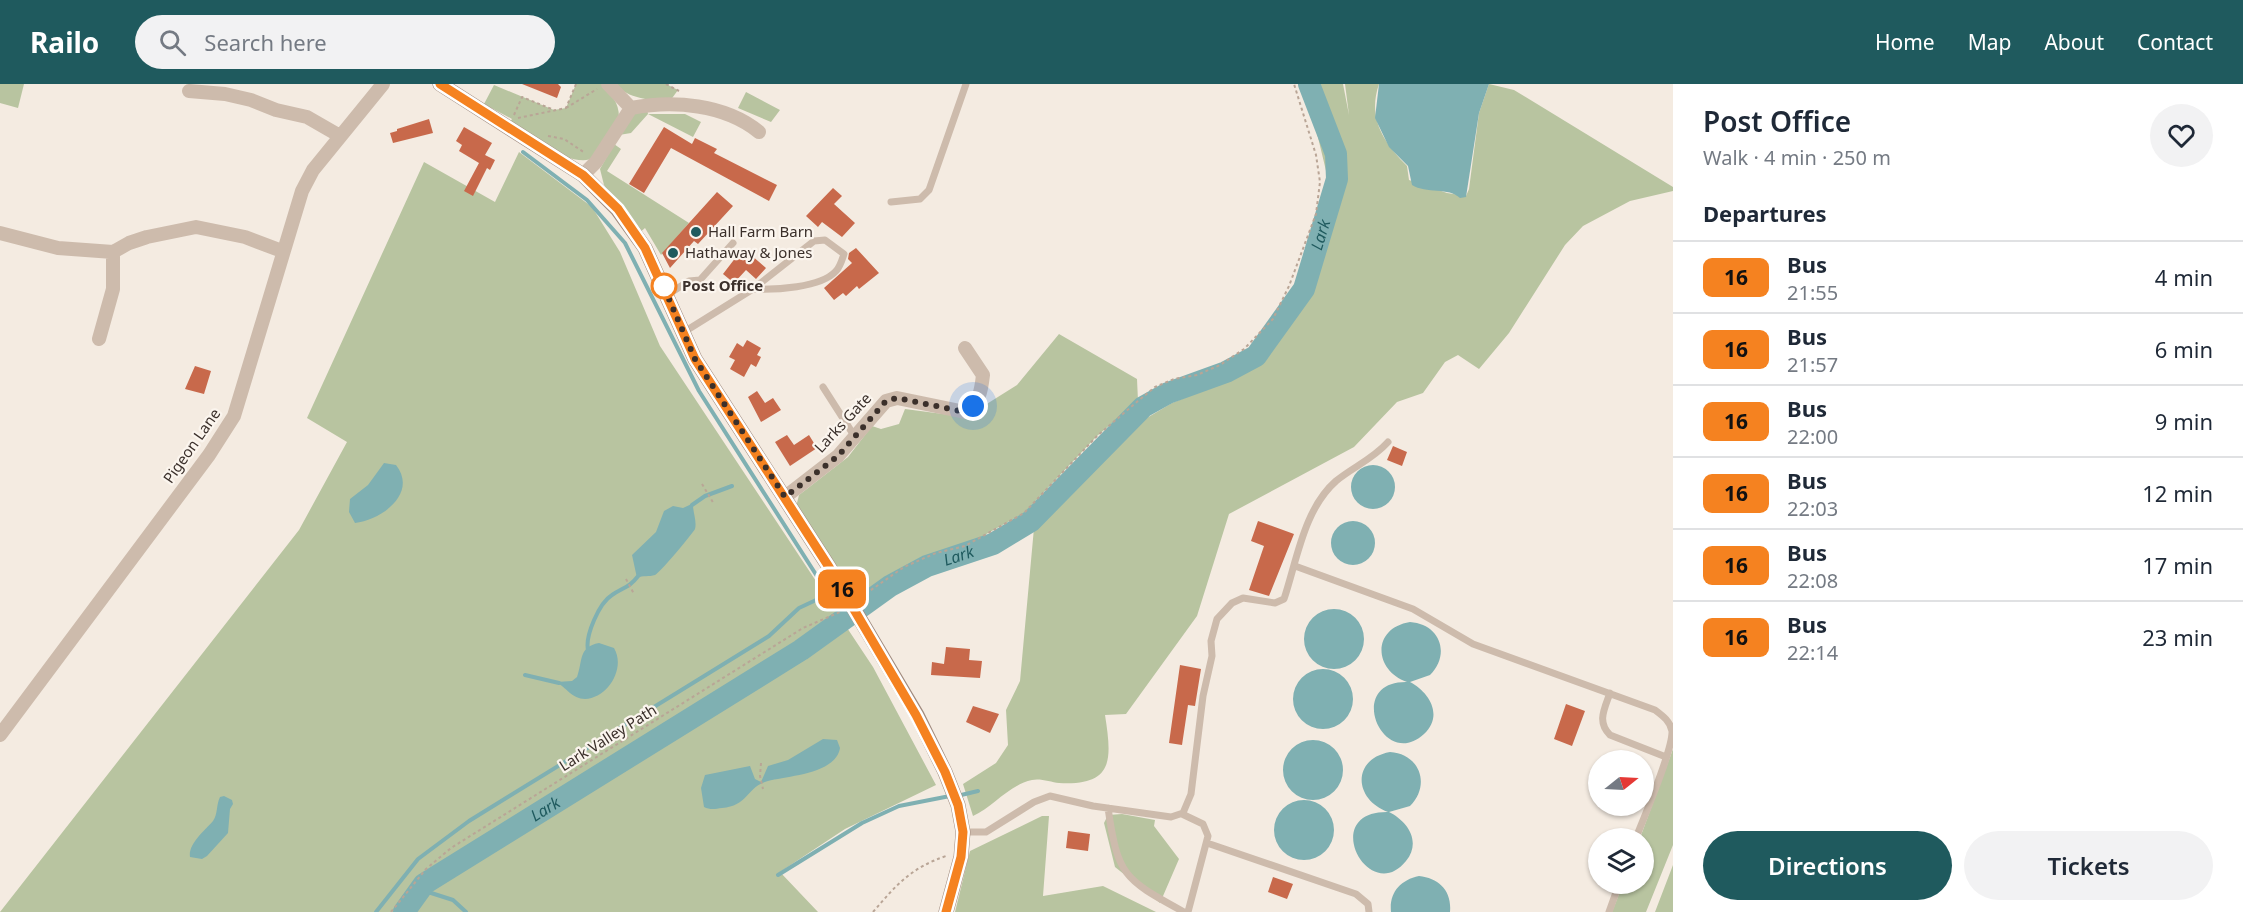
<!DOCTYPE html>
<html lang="en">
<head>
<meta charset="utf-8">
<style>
  :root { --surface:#fff; --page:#f2f2f3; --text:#1f2937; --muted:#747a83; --line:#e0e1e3; --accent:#1f5a5e }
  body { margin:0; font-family:"Noto Sans",sans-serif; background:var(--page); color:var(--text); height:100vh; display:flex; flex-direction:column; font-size:22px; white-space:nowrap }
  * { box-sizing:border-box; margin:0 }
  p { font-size:20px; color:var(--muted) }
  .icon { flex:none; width:33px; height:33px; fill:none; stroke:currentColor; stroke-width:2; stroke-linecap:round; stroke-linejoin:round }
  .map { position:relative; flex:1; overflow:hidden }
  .sheet { display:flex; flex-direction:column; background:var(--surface); width:570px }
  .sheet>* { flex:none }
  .badge { padding:0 12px; border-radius:9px; font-size:21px; line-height:39px }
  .needle { width:39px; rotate:72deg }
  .tools { position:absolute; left:1588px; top:666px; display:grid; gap:12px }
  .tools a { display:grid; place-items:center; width:66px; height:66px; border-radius:50%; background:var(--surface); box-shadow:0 2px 4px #0004; font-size:30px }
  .you { position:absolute; width:30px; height:30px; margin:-15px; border:4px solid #fff; border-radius:50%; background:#1a73e8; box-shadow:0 0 0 9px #1a73e833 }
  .map>.badge { position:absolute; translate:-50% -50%; box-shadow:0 0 0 3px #fff }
  h2 { padding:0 30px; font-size:22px; line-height:54px }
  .round { display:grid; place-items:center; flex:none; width:63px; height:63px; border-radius:32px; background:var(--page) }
  .summary { display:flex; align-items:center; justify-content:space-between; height:102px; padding:0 30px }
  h1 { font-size:28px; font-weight:600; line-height:45px }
  .action { display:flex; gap:12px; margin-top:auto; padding:12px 30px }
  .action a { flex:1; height:69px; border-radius:36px; background:var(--accent); color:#fff; font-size:24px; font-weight:600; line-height:69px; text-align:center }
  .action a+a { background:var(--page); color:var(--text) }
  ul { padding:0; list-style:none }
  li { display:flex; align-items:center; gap:18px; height:72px; padding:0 30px; border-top:2px solid var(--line) }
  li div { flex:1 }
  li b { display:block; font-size:22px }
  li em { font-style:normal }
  li .badge { min-width:66px; font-weight:700; text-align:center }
  header { display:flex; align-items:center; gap:36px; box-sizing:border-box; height:84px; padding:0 30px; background:var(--accent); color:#fff }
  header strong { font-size:28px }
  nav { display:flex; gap:33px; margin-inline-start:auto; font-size:21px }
  .search { width:420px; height:54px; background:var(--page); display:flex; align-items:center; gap:15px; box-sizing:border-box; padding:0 21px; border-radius:33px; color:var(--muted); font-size:22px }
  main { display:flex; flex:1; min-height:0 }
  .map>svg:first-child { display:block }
  .green { fill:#b8c4a0 }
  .water { fill:#7fb0b2 }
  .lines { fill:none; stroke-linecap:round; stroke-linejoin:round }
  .stream { stroke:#7fb0b2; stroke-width:4 }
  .river { stroke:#7fb0b2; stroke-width:22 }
  .building { fill:#c8694b }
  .path { stroke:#b9a596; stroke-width:2; stroke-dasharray:3 3; stroke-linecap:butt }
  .lane { stroke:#cdbbac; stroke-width:7 }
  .street { stroke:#cdbbac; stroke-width:14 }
  .secondary { stroke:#a18a7d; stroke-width:15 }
  .line-casing { stroke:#fff; stroke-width:14 }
  .line { stroke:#f58220; stroke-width:9 }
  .walk { stroke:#3b302b; stroke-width:6; stroke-dasharray:0 10.8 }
  .poi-dot { fill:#1f5a5e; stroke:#fbf5ee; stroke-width:2 }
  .stop-dot { fill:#fff; stroke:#f58220; stroke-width:3 }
  .labels { text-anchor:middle; stroke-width:4.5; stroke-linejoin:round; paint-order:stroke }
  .poi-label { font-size:15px; fill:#3b302b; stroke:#fbf5ee; text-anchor:start }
  .stop-label { font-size:15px; font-weight:bold; fill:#3b302b; stroke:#fbf5ee; text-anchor:start }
  .street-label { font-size:15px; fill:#3b302b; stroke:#fbf5ee }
  .water-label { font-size:16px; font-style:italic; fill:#1f5a5e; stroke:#fbf5ee }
</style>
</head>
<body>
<header>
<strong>Railo</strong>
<div class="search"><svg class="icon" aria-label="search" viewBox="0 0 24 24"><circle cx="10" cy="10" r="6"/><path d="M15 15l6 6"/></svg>Search here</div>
<nav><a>Home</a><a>Map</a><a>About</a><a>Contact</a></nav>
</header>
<main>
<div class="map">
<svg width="1673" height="828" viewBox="0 0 1673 828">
  <rect width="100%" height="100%" fill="#f4ebe1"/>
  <path class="green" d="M 0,0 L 24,0 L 18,24 L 0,19 Z
    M 576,0 L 602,0 C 611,11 619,18 619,33 C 612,44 604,65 594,73 C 577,87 524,52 507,43 L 512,35 L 484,20 L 494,1 L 554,26 L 566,24 Z
    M 613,0 L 666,0 L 678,6 L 670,17 C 647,16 631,15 613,0 Z
    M 1299,0 L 1343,0 L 1349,31 L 1345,0 L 1379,0 C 1367,35 1384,58 1407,82 L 1409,96 L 1447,109 L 1466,112 L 1469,105 L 1479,29 L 1489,0 L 1514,6 L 1673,103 L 1673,107 L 1630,117 L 1583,142 L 1565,161 L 1509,249 L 1479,285 L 1458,271 L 1445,278 L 1423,309 L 1397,318 L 1354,363 L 1229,430 L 1197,532 L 1126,630 L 1105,631 C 1112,676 1114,702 1059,699 C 1051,698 1040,694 1032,696 C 1009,701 993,723 973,732 L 963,700 L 996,679 L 1008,661 L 1006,626 L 1020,597 L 1034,444 L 1080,396 L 1105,366 L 1130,344 L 1172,319 L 1221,299 L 1252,280 L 1277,248 L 1303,201 L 1319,154 L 1328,95 L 1315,41 Z
    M 746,8 L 780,26 L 771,38 L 738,24 Z
    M 647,25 L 648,30 L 685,30 L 701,38 L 693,53 L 648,30 L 631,49 L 619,51 L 634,30 Z
    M 614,60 L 621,65 L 607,87 L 689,139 L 661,171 L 645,144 L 637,151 L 604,101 L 600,85 Z
    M 519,68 L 592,123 L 620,168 L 660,262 L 873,583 L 936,701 L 845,745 L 780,788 L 818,828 L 0,828 L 299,446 L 347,358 L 307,334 L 424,78 L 495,118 Z
    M 1059,250 L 1137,295 L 1138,317 L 1097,352 L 1024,429 L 965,462 L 936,469 L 904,483 L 856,516 L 796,423 L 799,411 L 848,373 L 872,342 L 881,345 L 899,340 L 905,325 L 966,333 L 1017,301 Z
    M 1673,665 L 1673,761 L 1646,828 L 1612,828 L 1623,800 L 1644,800 L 1644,754 L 1640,754 Z
    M 1122,730 L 1155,736 L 1154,742 L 1179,775 L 1160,819 L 1115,783 L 1104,739 L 1108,731 Z
    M 1042,732 L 1049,732 L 1043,812 L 1103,802 L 1156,828 L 955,828 L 970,767 Z
    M 1673,781 L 1673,828 L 1655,828 Z"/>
  <path class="water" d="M 1379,0 L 1489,0 L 1479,29 L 1466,113 L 1460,114 C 1449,103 1426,110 1412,101 L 1408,82 L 1389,63 L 1375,34 Z
    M 384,379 L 396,381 C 418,409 382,436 355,439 L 349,428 L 350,415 L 368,401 Z
    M1351 403a22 22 0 1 1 44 0a22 22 0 1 1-44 0Z
    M 696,418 L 693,421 C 693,429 697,437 695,445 C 693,449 660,489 655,491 C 649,493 643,491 637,494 L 632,471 L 656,448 L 664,427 L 673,422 L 683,424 Z
    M1331 459a22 22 0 1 1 44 0a22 22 0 1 1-44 0Z
    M1304 555a30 30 0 1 1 60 0a30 30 0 1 1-60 0Z
    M 1410,538 C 1440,540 1451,570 1430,591 L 1410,598 C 1429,608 1444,631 1424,650 C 1383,688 1344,597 1407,598 C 1373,586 1372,544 1410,538 Z
    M 599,559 L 614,564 C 626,584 608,614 585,615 C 572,615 566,603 556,598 L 572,597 L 577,593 C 583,577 578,563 599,559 Z
    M1293 615a30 30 0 1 1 60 0a30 30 0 1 1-60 0Z
    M 823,655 L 837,656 L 840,664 C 836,690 787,692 768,697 C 746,703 749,722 722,724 C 715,725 710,726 704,723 L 701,704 L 705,691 L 750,682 L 755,695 L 761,698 L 768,682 L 788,676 Z
    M1283 686a30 30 0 1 1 60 0a30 30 0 1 1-60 0Z
    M 1390,668 C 1420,670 1431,701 1410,722 L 1389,728 C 1407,737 1422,757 1406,777 C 1369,823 1318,727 1388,728 C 1354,716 1351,675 1390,668 Z
    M 224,712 L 232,716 L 233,720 L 230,725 L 228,749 L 207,772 L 202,775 L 190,773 C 188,760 205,746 213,737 C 218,730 216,721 220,713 Z
    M1274 746a30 30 0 1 1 60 0a30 30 0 1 1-60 0Z
    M 1419,792 C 1439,794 1452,807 1450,828 L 1391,828 C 1389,809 1400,796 1419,792 Z"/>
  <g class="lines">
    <path class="stream" d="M 523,68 L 587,116 L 625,159 L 699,307 L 829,511
      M 692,421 L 705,412 L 732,402
      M 849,497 L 858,493
      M 588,566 C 585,552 599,519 612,511 C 624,503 629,504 639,491
      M 525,591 L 559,599
      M 957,712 L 978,707
      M 778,791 L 862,739 L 899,722 L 950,712
      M 425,800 L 428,808 L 453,816 L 466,828
      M 376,828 L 418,775 L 469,737 L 769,552 L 799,524 L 831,509"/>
    <path class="river" id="s1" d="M 404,828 L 424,800 L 801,566 L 890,502 L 927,482 L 993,460 L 1031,437 L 1143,323 L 1168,309 L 1226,288 L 1256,272 L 1304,205 L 1337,95 L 1336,70 L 1309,0"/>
  </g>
  <path class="building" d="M 522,0 L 558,0 L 561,3 L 557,14 Z
    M 429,35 L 433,49 L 393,59 L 390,49 L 397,47 L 397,45 Z
    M 464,43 L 492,59 L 485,71 L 495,76 L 490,86 L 487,84 L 473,112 L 464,107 L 479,79 L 459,67 L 462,61 L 456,57 Z
    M 664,43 L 692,60 L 695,54 L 717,65 L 714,69 L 777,101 L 769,117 L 671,64 L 644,109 L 629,100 Z
    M 833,104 L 842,112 L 834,120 L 855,139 L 842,153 L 822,138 L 818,143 L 806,132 Z
    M 717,108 L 733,122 L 698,160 L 694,157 L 670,184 L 662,169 Z
    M 743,164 L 766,184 L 756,195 L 746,186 L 734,199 L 723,190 Z
    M 856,164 L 879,189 L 859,205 L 857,202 L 846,212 L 843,209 L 834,216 L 824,204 L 852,179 L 848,175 L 849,169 Z
    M 747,256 L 761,264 L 757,271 L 761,273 L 756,283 L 751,280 L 744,293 L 730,285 L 735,276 L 729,273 L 737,259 L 743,263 Z
    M 195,282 L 211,287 L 204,310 L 185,305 Z
    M 757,307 L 765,319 L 773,314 L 781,326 L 761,338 L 748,313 Z
    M 787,351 L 794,361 L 809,351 L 817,364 L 790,382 L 775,358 Z
    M 1393,362 L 1407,368 L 1402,382 L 1387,376 Z
    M 1258,437 L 1294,450 L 1269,512 L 1249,506 L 1264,462 L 1251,457 Z
    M 946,563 L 970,565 L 969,576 L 982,577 L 980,594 L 931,591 L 932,578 L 944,580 Z
    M 1180,581 L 1201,585 L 1195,622 L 1188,621 L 1182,661 L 1169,659 Z
    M 1566,620 L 1585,627 L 1572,662 L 1554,655 Z
    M 973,622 L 999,630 L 990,649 L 966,638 Z
    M 1068,747 L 1090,750 L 1088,767 L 1066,764 Z
    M 1273,793 L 1293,800 L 1287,815 L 1268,808 Z"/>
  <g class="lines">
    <path class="path" d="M 666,0 L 679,7
      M 566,24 L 597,5
      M 514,31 L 522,13 L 554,26
      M 518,34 L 566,24 L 576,0
      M 548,52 L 564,55 L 585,69
      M 702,400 L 714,420
      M 626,495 L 634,510
      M 861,513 L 904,483 L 936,469 L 965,462 L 1024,429 L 1097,352 L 1138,317 L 1155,303 L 1174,295 L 1197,291 L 1220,281 L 1244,265 L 1273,235 L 1289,202 L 1316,130 L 1320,98 L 1316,71 L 1294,0
      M 761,679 L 760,692 L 763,705
      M 391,828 L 426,785 L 451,764 L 803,544 L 840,528
      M 873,828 C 897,800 911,784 946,772"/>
    <path class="lane" d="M 891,118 L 920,115 L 929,106 L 966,0
      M 667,211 L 689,197 L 700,196 L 733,159
      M 684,248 L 753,205 L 814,157 L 825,156 L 844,170 C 842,176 840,183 836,187 C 821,204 774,206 753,205
      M 823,303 L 855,353
      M 1295,482 L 1413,525 L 1473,560 L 1655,626 C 1663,632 1670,637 1672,647 C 1673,666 1644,733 1636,754
      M 1610,609 C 1604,626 1597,638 1610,651 L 1666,673
      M 1108,724 C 1118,793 1124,795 1184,828
      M 1182,730 L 1203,740 L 1208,752 L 1188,828
      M 963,748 L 986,748 L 1034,718 L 1050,712 L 1093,722 L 1171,733 L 1183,729 L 1191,710 L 1203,612 L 1212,572 L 1211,557 L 1217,535 L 1232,519 L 1243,514 L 1275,519 L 1284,515 C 1297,476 1304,425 1336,397 C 1353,383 1373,375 1388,358
      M 1207,759 L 1356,810 L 1368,820 L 1369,828
      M 1609,828 L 1619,800"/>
    <path class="street" d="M 608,0 L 631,24 C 673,16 725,20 759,48
      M 189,7 L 225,10 L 251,16 L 276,26 L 307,33 L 340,52
      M 583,91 L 596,78 L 631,24
      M 0,149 L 58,164 L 113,168 L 129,159 L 147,153 L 196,143 L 245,153 L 282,167
      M 99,255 L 113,205 L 113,168
      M 785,413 L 838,372 L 886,317 L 897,314 L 965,328 C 980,317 981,308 983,291 L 965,264
      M 0,651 L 209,371 L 234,332 L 302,107 L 313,86 L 383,0"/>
    <path class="secondary" d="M 440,0 L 583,91 L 617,125 L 645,164 L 695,275 L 829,483 L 917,631 L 945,688 L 958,721 L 963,748 L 961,773 L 946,828"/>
  </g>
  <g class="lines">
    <defs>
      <path id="line" d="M 440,0 L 583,91 L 618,125 L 645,164 L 695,275 L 829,483 L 916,631 L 945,688 L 958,721 L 963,748 L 961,773 L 946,828"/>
    </defs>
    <use href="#line" class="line-casing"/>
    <use href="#line" class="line"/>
    <path class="walk" d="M 664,202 L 662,199 L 695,275 L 785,413 L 838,372 L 886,317 L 897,314 L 965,328 L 973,322"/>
  </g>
  <g class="poi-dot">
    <circle cx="696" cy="148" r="6"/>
    <circle cx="673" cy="169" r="6"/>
  </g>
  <circle class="stop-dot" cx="664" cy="202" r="12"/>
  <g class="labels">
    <g class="poi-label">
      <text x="708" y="153">Hall Farm Barn</text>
      <text x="685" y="174">Hathaway &amp; Jones</text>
    </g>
    <g class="stop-label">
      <text x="682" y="207">Post Office</text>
    </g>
    <g class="street-label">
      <text transform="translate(843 339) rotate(-47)" y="5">Larks Gate</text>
      <text transform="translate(192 362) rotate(-55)" y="5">Pigeon Lane</text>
      <text transform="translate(608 654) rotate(-32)" y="5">Lark Valley Path</text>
    </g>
    <g class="water-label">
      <text dy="6" stroke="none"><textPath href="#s1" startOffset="1167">Lark</textPath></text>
      <text dy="6" stroke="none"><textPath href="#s1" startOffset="663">Lark</textPath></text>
      <text dy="6" stroke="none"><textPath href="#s1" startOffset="177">Lark</textPath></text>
    </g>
  </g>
</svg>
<div class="tools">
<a><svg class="needle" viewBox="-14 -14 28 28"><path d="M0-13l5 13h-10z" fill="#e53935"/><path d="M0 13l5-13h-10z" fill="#747a83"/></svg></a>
<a><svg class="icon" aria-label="layers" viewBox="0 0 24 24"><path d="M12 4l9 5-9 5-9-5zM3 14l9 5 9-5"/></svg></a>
</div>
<div class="you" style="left:973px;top:322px"></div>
<b class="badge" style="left:842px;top:505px;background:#f58220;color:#111">16</b>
</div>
<section class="sheet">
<div class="summary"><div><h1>Post Office</h1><p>Walk · 4 min · 250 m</p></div><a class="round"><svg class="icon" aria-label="heart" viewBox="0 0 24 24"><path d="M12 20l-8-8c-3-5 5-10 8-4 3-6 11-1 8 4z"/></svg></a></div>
<h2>Departures</h2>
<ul>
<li><span class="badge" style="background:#f58220;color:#111">16</span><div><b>Bus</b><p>21:55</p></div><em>4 min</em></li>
<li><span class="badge" style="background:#f58220;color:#111">16</span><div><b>Bus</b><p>21:57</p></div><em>6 min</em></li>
<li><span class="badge" style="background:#f58220;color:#111">16</span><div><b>Bus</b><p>22:00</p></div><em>9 min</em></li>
<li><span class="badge" style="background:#f58220;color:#111">16</span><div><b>Bus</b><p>22:03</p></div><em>12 min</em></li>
<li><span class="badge" style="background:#f58220;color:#111">16</span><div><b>Bus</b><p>22:08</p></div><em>17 min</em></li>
<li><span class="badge" style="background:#f58220;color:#111">16</span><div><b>Bus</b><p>22:14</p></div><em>23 min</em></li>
</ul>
<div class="action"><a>Directions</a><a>Tickets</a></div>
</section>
</main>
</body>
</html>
